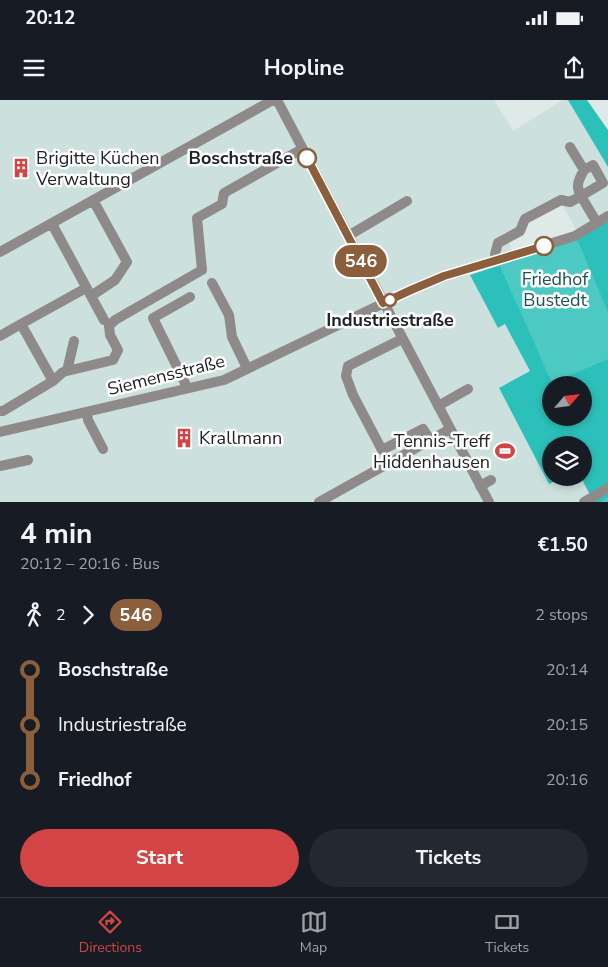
<!DOCTYPE html>
<html lang="en">
<head>
<meta charset="utf-8">
<style>
  :root { --surface:#171b24; --page:#242831; --text:#f1f3f6; --muted:#9ea1a6; --line:#363941; --accent:#d34445 }
  body { margin:0; font-family:"Nunito Sans",sans-serif; background:var(--page); color:var(--text); height:100vh; display:flex; flex-direction:column; font-size:19px; white-space:nowrap }
  * { box-sizing:border-box; margin:0 }
  p { font-size:16px; color:var(--muted) }
  .icon { flex:none; width:28px; height:28px; fill:none; stroke:currentColor; stroke-width:2; stroke-linecap:round; stroke-linejoin:round }
  .map { position:relative; height:402px; overflow:hidden }
  .drawer { display:flex; flex-direction:column; background:var(--surface); flex:1 }
  .drawer>* { flex:none }
  .badge { padding:0 10px; border-radius:16px; font-size:18px; line-height:32px }
  .needle { width:32px; rotate:62deg }
  .buttons { position:absolute; left:542px; top:276px; display:grid; gap:10px }
  .buttons a { display:grid; place-items:center; width:50px; height:50px; border-radius:50%; background:var(--surface); box-shadow:0 2px 8px #0003; font-size:25px }
  .map>.badge { position:absolute; translate:-50% -50%; box-shadow:0 0 0 2px #fff }
  .legs { display:flex; align-items:center; gap:8px; height:55px; padding:0 20px; font-size:16px }
  .legs p { margin-inline-start:auto }
  .headline { display:flex; align-items:center; justify-content:space-between; height:85px; padding:0 20px }
  h1 { font-size:28px; font-weight:700; line-height:38px }
  .primary-button { display:flex; gap:10px; margin-top:auto; padding:10px 20px }
  .primary-button a { flex:1; height:58px; border-radius:30px; background:var(--accent); color:#fff; font-size:20px; font-weight:700; line-height:58px; text-align:center }
  .primary-button a+a { background:var(--page); color:var(--text) }
  ul { padding:0 20px; list-style:none }
  li { display:flex; align-items:center; gap:18px; height:55px; font-size:19px }
  li i { display:grid; place-items:center; width:8px; height:100%; margin:0 6px; background:currentColor }
  li i::after { content:''; width:12px; height:12px; margin:-6px; border:4px solid; border-radius:50%; background:var(--surface) }
  li p { margin-inline-start:auto }
  li:first-child i { background:linear-gradient(#0000 50%,currentColor 0) }
  li:last-child i { background:linear-gradient(currentColor 50%,#0000 0) }
  .status { display:flex; justify-content:space-between; align-items:center; height:35px; padding:0 25px; background:var(--surface); direction:ltr }
  .status svg { height:14px; fill:currentColor }
  header { display:flex; justify-content:space-between; align-items:center; height:65px; padding:0 20px; background:var(--surface); font-size:22px; font-weight:700 }
  .tab-bar { display:flex; justify-content:space-around; align-items:center; height:70px; border-top:1px solid var(--line); background:var(--surface); font-size:14px; color:var(--muted) }
  .tab-bar a { display:grid; justify-items:center; gap:2px }
  .tab-bar .selected { color:var(--accent) }
  .map>svg:first-child { display:block }
  .built { fill:#cce0de }
  .green { fill:#4dc9c3 }
  .forest { fill:#2cc0ba; fill-rule:evenodd }
  .lines { fill:none; stroke-linecap:round; stroke-linejoin:round }
  .minor { stroke:#8e8a8a; stroke-width:10 }
  .line-1-casing { stroke:#fff; stroke-width:11 }
  .line-1 { stroke:#8b5e3c; stroke-width:8 }
  .stop-1-dot { fill:#fff; stroke:#8b5e3c; stroke-width:2.5 }
  .labels { text-anchor:middle; stroke-width:5; stroke-linejoin:round; paint-order:stroke }
  .poi-label { font-size:18px; fill:#202323; stroke:#fff; text-anchor:start }
  .stop-label { font-size:18px; font-weight:bold; fill:#202323; stroke:#fff; text-anchor:end }
  .park-label { font-size:18px; fill:#195451; stroke:#fff }
  .street-label { font-size:18px; fill:#202323; stroke:#fff }
</style>
</head>
<body>
<div class="status"><b>20:12</b><svg viewBox="0 0 49 12"><path d="M0 12V9h3v3zM5 12V6h3v6zM10 12V3h3v9zM15 12V0h3v12zM26 1h20v11H26zM47 4h2v5h-2z"/></svg></div>
<header><svg class="icon" aria-label="menu" viewBox="0 0 24 24"><path d="M4 6h16M4 12h16M4 18h16"/></svg>Hopline<svg class="icon" aria-label="share" viewBox="0 0 24 24"><path d="M12 15V3M7 8l5-5 5 5M5 13v7h14v-7"/></svg></header>
<div class="map">
<svg width="608" height="402" viewBox="0 0 608 402">
  <rect width="100%" height="100%" fill="#dfe9e8"/>
  <path class="built" d="M 0,0 L 494,0 L 513,31 L 563,0 L 568,0 L 608,67 L 608,111 L 577,131 L 561,103 L 527,120 L 523,136 L 509,142 L 514,160 L 470,175 L 498,228 L 505,224 L 530,271 L 499,288 L 549,384 L 562,378 L 581,378 L 594,402 L 0,402 Z"/>
  <path class="green" d="M 608,119 L 608,402 L 595,402 L 584,345 L 584,285 L 552,285 L 500,165 L 577,139 Z"/>
  <path class="forest" d="M 568,0 L 587,0 L 608,30 L 608,67 Z
    M 608,119 L 608,212 L 577,139 Z
    M 500,165 L 552,283 L 608,259 L 608,397 L 601,401 L 601,402 L 594,402 L 581,378 L 584,378 L 584,345 L 551,345 L 551,378 L 562,378 L 549,384 L 499,288 L 530,271 L 505,224 L 498,228 L 470,175 ZM 551,285 L 584,285 L 584,318 L 551,318 Z"/>
  <g class="lines">
    <path class="minor" d="M 277,0 L 489,402
      M 570,47 L 584,70 C 579,79 575,86 581,96 L 603,83 L 593,65 L 584,70
      M 52,124 L 104,220
      M 348,136 L 407,101
      M 0,152 L 273,0
      M 497,160 L 495,154 L 498,143 L 520,131 L 525,119 L 561,100 L 570,102 L 581,96 L 597,123
      M 212,183 L 229,215 L 232,237 L 247,268
      M 91,196 L 115,180 L 127,162 L 93,100
      M 0,236 L 21,224
      M 402,239 L 348,266 L 346,276 L 353,295 L 382,350 L 423,329 L 430,340
      M 74,241 L 67,271 L 63,272 L 53,281 L 21,224 L 86,188
      M 67,271 L 113,260 L 118,250 L 110,235 L 109,226 L 115,220 L 202,170 L 197,118 L 222,104 L 224,93 L 302,49
      M 185,289 L 185,283 L 153,218 L 190,197
      M 438,306 L 468,289
      M 0,311 L 3,311 L 53,281
      M 87,312 L 88,320 L 103,349
      M 0,332 L 224,280 L 411,190 L 445,176 L 575,136 L 608,116
      M 0,366 L 28,360
      M 480,386 L 491,380
      M 319,402 L 450,329
      M 584,402 L 608,388"/>
  </g>
  <g class="lines">
    <defs>
      <path id="line-1" d="M 307,58 L 383,203 L 411,190 L 444,176 L 544,146"/>
    </defs>
    <use href="#line-1" class="line-1-casing"/>
    <use href="#line-1" class="line-1"/>
  </g>
  <defs>
    <symbol id="building-bare" viewBox="-9 -9 18 18"><path d="M-4-6H4V6H1V3H-1V6H-4ZM-2.5-4.3h1.7v1.8h-1.7ZM.8-4.3h1.7v1.8H.8ZM-2.5-1h1.7V.8h-1.7ZM.8-1h1.7V.8H.8Z" fill="#d34445" stroke="#fff" stroke-width="2.5" paint-order="stroke"/></symbol>
    <symbol id="stadium-bare" viewBox="-9 -9 18 18"><path d="M0-5a6.5 5 0 1 0 0 10a6.5 5 0 1 0 0-10ZM-3.5-1.8h7v3.6h-7Z" fill="#d34445" stroke="#fff" stroke-width="2.5" paint-order="stroke"/></symbol>
  </defs>
  <g fill-rule="evenodd">
    <use href="#building-bare" x="7" y="54" width="28" height="28"/>
    <use href="#building-bare" x="170" y="324" width="28" height="28"/>
    <use href="#stadium-bare" x="491" y="337" width="28" height="28"/>
  </g>
  <g class="stop-1-dot">
    <circle cx="307" cy="58" r="9"/>
    <circle cx="544" cy="146" r="9"/>
    <circle cx="390" cy="200" r="6"/>
  </g>
  <g class="labels">
    <g class="poi-label">
      <text x="36" y="64">Brigitte Küchen<tspan x="36" dy="21">Verwaltung</tspan></text>
      <text x="199" y="344">Krallmann</text>
      <text x="490" y="347" text-anchor="end">Tennis-Treff<tspan x="490" dy="21">Hiddenhausen</tspan></text>
    </g>
    <g class="stop-label">
      <text x="293" y="64">Boschstraße</text>
      <text x="390" y="226" text-anchor="middle">Industriestraße</text>
    </g>
    <g class="park-label">
      <text x="555" y="185">Friedhof<tspan x="555" dy="21">Bustedt</tspan></text>
    </g>
    <g class="street-label">
      <text transform="translate(166 275) rotate(-14)" y="6">Siemensstraße</text>
    </g>
  </g>
</svg>
<div class="buttons">
<a><svg class="needle" viewBox="-14 -14 28 28"><path d="M0-13l5 13h-10z" fill="#e53935"/><path d="M0 13l5-13h-10z" fill="#9ea1a6"/></svg></a>
<a><svg class="icon" aria-label="layers" viewBox="0 0 24 24"><path d="M12 4l9 5-9 5-9-5zM3 14l9 5 9-5"/></svg></a>
</div>
<b class="badge" style="left:361px;top:161px;background:#8b5e3c;color:#fff">546</b>
</div>
<section class="drawer">
<div class="headline"><div><h1>4 min</h1><p>20:12 – 20:16 · Bus</p></div><b>€1.50</b></div>
<div class="legs"><svg class="icon" aria-label="walk" viewBox="0 0 24 24"><circle cx="13" cy="4" r="2"/><path d="M13 8l-2 6 4 7M11 14l-3 7M7 12l3-4h3l4 4"/></svg>2<svg class="icon" aria-label="forward" viewBox="0 0 24 24"><path d="M9 5l7 7-7 7"/></svg><b class="badge" style="background:#8b5e3c;color:#fff">546</b><p>2 stops</p></div>
<ul>
<li><i style="color:#8b5e3c"></i><b>Boschstraße</b><p>20:14</p></li>
<li><i style="color:#8b5e3c"></i><span>Industriestraße</span><p>20:15</p></li>
<li><i style="color:#8b5e3c"></i><b>Friedhof</b><p>20:16</p></li>
</ul>
<div class="primary-button"><a>Start</a><a>Tickets</a></div>
</section>
<nav class="tab-bar">
<a class="selected"><svg class="icon" aria-label="directions" viewBox="0 0 24 24"><path d="M12 3l9 9-9 9-9-9zM9 14v-3h6M13 9l2 2-2 2"/></svg>Directions</a>
<a><svg class="icon" aria-label="map" viewBox="0 0 24 24"><path d="M3 6l6-2 6 2 6-2v14l-6 2-6-2-6 2zM9 4v14M15 6v14"/></svg>Map</a>
<a><svg class="icon" aria-label="tickets" viewBox="0 0 24 24"><path d="M3 7h18v10H3zM15 7v10"/></svg>Tickets</a>
</nav>
</body>
</html>
